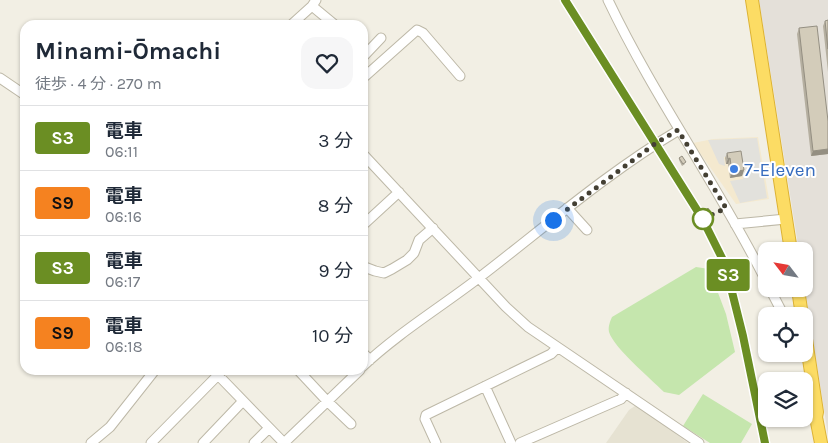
<!DOCTYPE html>
<html lang="ja">
<head>
<meta charset="utf-8">
<style>
  :root { --surface:#fff; --page:#f6f6f7; --text:#1f2937; --muted:#747a83; --line:#e0e1e3 }
  body { margin:0; font-family:Karla,"Noto Sans JP",sans-serif; background:var(--page); color:var(--text); height:100vh; display:flex; flex-direction:column; font-size:19px; white-space:nowrap }
  * { box-sizing:border-box; margin:0 }
  p { font-size:16px; color:var(--muted) }
  .icon { flex:none; width:28px; height:28px; fill:none; stroke:currentColor; stroke-width:2; stroke-linecap:round; stroke-linejoin:round }
  .map { position:relative; flex:1; overflow:hidden }
  .side { position:absolute; left:20px; top:20px; width:348px; height:355px; display:flex; flex-direction:column; background:var(--surface); border-radius:15px; box-shadow:0 1px 4px #0004 }
  .side>* { flex:none }
  .badge { padding:0 10px; border-radius:4px; font-size:18px; line-height:32px }
  .needle { width:32px; rotate:301deg }
  .tools { position:absolute; left:758px; top:242px; display:grid; gap:10px }
  .tools a { display:grid; place-items:center; width:55px; height:55px; border-radius:10px; background:var(--surface); box-shadow:0 1px 4px #0004; font-size:25px }
  .you { position:absolute; width:25px; height:25px; margin:-12px; border:4px solid #fff; border-radius:50%; background:#1a73e8; box-shadow:0 0 0 8px #1a73e833 }
  .map>.badge { position:absolute; translate:-50% -50%; box-shadow:0 0 0 2px #fff }
  .round { display:grid; place-items:center; flex:none; width:52px; height:52px; border-radius:15px; background:var(--page) }
  .overview { display:flex; align-items:center; justify-content:space-between; height:85px; padding:0 15px }
  h1 { font-size:24px; font-weight:700; line-height:38px }
  ul { padding:0; list-style:none }
  li { display:flex; align-items:center; gap:15px; height:65px; padding:0 15px; border-top:1px solid var(--line) }
  li div { flex:1 }
  li b { display:block; font-size:19px }
  li em { font-style:normal }
  li .badge { min-width:55px; font-weight:700; text-align:center }
  .map>svg:first-child { display:block }
  .residential { fill:#e6e2d2 }
  .commercial { fill:#f4e9cf }
  .industrial { fill:#e4e0d9 }
  .green { fill:#c5e6ad }
  .parking { fill:#e2e1dc }
  .lines { fill:none; stroke-linecap:round; stroke-linejoin:round }
  .minor-casing { stroke:#bdb8a7; stroke-width:11 }
  .highway-casing { stroke:#dcb234; stroke-width:14 }
  .minor { stroke:#fff; stroke-width:9 }
  .highway { stroke:#fcdc64; stroke-width:12 }
  .rail { stroke:#949494; stroke-width:2; stroke-dasharray:6 6; stroke-linecap:butt }
  .wall { fill:#b5afa0 }
  .shaded-wall { fill:#948f82 }
  .building { fill:#d3ccba; stroke:#948f82 }
  .line-casing { stroke:#fff; stroke-width:11 }
  .line { stroke:#6b8e23; stroke-width:8 }
  .walk { stroke:#444034; stroke-width:5; stroke-dasharray:0 9 }
  .shop-dot { fill:#3f7fe0; stroke:#fff; stroke-width:2 }
  .stop-dot { fill:#fff; stroke:#6b8e23; stroke-width:2.5 }
  .labels { text-anchor:middle; stroke-width:4; stroke-linejoin:round; paint-order:stroke }
  .shop-label { font-size:19px; fill:#366cbe; stroke:#fff; text-anchor:start }
</style>
</head>
<body>
<div class="map">
<svg width="828" height="443" viewBox="0 0 828 443">
  <rect width="100%" height="100%" fill="#f2efe4"/>
  <path class="residential" d="M 635,406 L 638,406 L 688,443 L 606,443 L 629,410 Z"/>
  <path class="commercial" d="M 758,137 L 769,199 L 736,204 L 693,143 L 713,139 Z"/>
  <path class="industrial" d="M 759,0 L 828,0 L 828,435 L 804,283 L 804,251 L 799,251 Z"/>
  <path class="green" d="M 696,267 L 709,269 L 726,314 L 735,352 L 679,395 L 664,392 C 650,378 614,348 609,332 C 608,326 610,322 612,317 Z
    M 703,394 L 752,424 L 741,443 L 710,443 L 683,426 Z"/>
  <path class="parking" d="M 757,138 L 767,198 L 740,203 L 730,181 L 743,179 L 741,156 L 724,157 L 725,166 L 719,164 L 708,140 Z"/>
  <g class="lines">
    <defs>
      <path id="minor" d="M 608,0 C 654,97 718,185 766,281
        M 312,6 L 335,25
        M 291,25 L 312,6 L 316,0
        M 362,58 L 381,38
        M 0,78 L 25,95
        M 362,79 L 417,30 L 423,33 L 460,76
        M 362,153 L 506,307 L 528,327 L 699,443
        M 567,208 L 587,230
        M 735,224 L 786,219
        M 362,226 L 399,192
        M 362,266 L 375,271 L 384,273 L 392,269 L 407,260 L 414,253 L 419,240 L 433,228
        M 770,289 L 784,316
        M 362,352 L 370,360
        M 362,367 C 398,333 441,307 480,277 C 545,227 608,172 679,130
        M 298,370 L 327,401 L 351,424
        M 218,375 L 284,443
        M 485,386 L 511,443
        M 91,443 L 110,427 L 155,370
        M 151,443 L 223,370
        M 203,443 L 243,401
        M 254,443 L 269,428
        M 284,443 L 360,370
        M 436,443 L 425,419 L 426,415 L 551,354 L 557,348
        M 520,443 L 621,399 L 626,393"/>
      <path id="highway" d="M 752,0 L 791,251
        M 798,289 L 802,316
        M 804,326 L 817,412 L 816,417
        M 813,410 L 816,417 L 821,443"/>
    </defs>
    <use href="#minor" class="minor-casing"/>
    <use href="#highway" class="highway-casing"/>
    <use href="#minor" class="minor"/>
    <use href="#highway" class="highway"/>
    <path class="rail" d="M 565,0 L 702,217 L 725,264 L 743,336 L 765,443"/>
  </g>
  <path class="wall" d="M 828,20 L 828,72 L 823,26 L 825,21 Z
    M 799,28 L 828,121 L 828,154 L 811,156 L 797,34 Z
    M 727,153 L 744,170 L 742,176 L 730,178 L 728,164 L 726,164 L 725,158 Z
    M 679,158 L 685,164 L 682,166 L 679,160 Z
    M 705,211 L 711,216 L 708,218 L 704,212 Z"/>
  <path class="shaded-wall" d="M 828,149 L 828,154 L 811,156 L 813,151 Z
    M 730,158 L 728,164 L 726,164 L 728,159 Z
    M 744,170 L 742,176 L 730,178 L 732,172 Z"/>
  <path class="building" d="M 828,20 L 828,49 L 825,21 Z
    M 817,26 L 828,121 L 828,149 L 813,151 L 799,28 Z
    M 741,151 L 744,170 L 732,172 L 730,158 L 728,159 L 727,153 Z
    M 682,156 L 686,162 L 683,164 L 679,158 Z
    M 708,208 L 712,214 L 709,217 L 705,211 Z"/>
  <g class="lines">
    <defs>
      <path id="line" d="M 565,0 L 702,218 L 725,264 L 743,336 L 765,443"/>
    </defs>
    <use href="#line" class="line-casing"/>
    <use href="#line" class="line"/>
    <path class="walk" d="M 553,220 L 656,143 L 678,130 L 726,208 L 703,219"/>
  </g>
  <circle class="shop-dot" cx="734" cy="169" r="5"/>
  <circle class="stop-dot" cx="703" cy="219" r="10"/>
  <g class="labels">
    <g class="shop-label">
      <text x="744" y="176">7-Eleven</text>
    </g>
  </g>
</svg>
<div class="tools">
<a><svg class="needle" viewBox="-14 -14 28 28"><path d="M0-13l5 13h-10z" fill="#e53935"/><path d="M0 13l5-13h-10z" fill="#747a83"/></svg></a>
<a><svg class="icon" aria-label="locate" viewBox="0 0 24 24"><circle cx="12" cy="12" r="6"/><path d="M12 2v4M12 18v4M2 12h4M18 12h4"/></svg></a>
<a><svg class="icon" aria-label="layers" viewBox="0 0 24 24"><path d="M12 4l9 5-9 5-9-5zM3 14l9 5 9-5"/></svg></a>
</div>
<div class="you" style="left:553px;top:220px"></div>
<b class="badge" style="left:728px;top:275px;background:#6b8e23;color:#fff">S3</b>
<section class="side">
<div class="overview"><div><h1>Minami-Ōmachi</h1><p>徒歩 · 4 分 · 270 m</p></div><a class="round"><svg class="icon" aria-label="heart" viewBox="0 0 24 24"><path d="M12 20l-8-8c-3-5 5-10 8-4 3-6 11-1 8 4z"/></svg></a></div>
<ul>
<li><span class="badge" style="background:#6b8e23;color:#fff">S3</span><div><b>電車</b><p>06:11</p></div><em>3 分</em></li>
<li><span class="badge" style="background:#f58220;color:#111">S9</span><div><b>電車</b><p>06:16</p></div><em>8 分</em></li>
<li><span class="badge" style="background:#6b8e23;color:#fff">S3</span><div><b>電車</b><p>06:17</p></div><em>9 分</em></li>
<li><span class="badge" style="background:#f58220;color:#111">S9</span><div><b>電車</b><p>06:18</p></div><em>10 分</em></li>
</ul>
</section>
</div>
</body>
</html>
